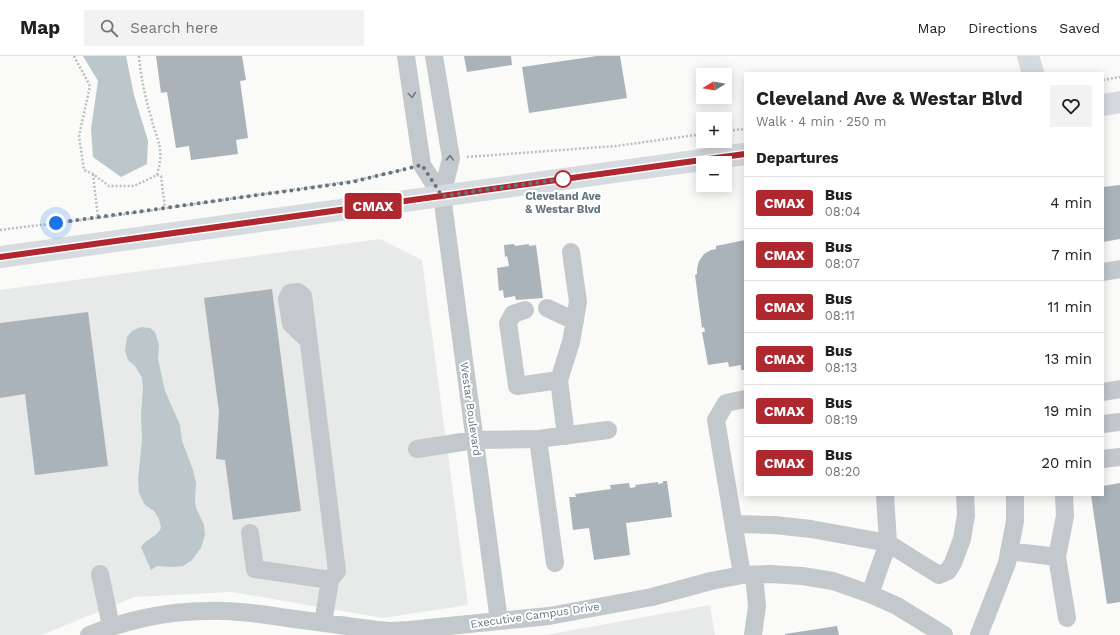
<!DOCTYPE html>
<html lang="en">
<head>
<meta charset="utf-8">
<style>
  :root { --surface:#fff; --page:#f2f2f2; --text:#202124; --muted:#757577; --line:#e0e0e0 }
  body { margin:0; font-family:"Work Sans",sans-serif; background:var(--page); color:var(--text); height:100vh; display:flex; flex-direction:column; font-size:15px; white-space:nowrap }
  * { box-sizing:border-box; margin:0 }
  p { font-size:13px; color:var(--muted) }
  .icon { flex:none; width:22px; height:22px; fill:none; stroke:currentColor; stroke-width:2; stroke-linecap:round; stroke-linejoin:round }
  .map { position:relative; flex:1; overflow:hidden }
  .sheet { position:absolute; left:744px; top:16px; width:360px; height:424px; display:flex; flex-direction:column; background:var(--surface); border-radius:0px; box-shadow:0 2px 10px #0003 }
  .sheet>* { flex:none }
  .badge { padding:0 8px; border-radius:3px; font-size:14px; line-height:26px }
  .needle { width:26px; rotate:259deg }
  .buttons { position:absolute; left:696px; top:12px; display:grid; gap:8px }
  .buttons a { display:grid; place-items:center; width:36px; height:36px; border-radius:0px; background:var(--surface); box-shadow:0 2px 10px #0003; font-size:20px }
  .you { position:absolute; width:20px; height:20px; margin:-10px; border:3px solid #fff; border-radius:50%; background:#1a73e8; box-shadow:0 0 0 6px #1a73e833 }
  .map>.badge { position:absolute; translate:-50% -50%; box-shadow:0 0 0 2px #fff }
  h2 { padding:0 12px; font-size:15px; line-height:36px }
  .round { display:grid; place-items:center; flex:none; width:42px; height:42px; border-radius:0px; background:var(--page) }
  .overview { display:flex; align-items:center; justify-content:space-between; height:68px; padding:0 12px }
  h1 { font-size:19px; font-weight:700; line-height:30px }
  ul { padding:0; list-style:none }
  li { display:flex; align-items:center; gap:12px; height:52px; padding:0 12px; border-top:1px solid var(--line) }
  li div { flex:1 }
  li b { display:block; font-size:15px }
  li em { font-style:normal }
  li .badge { min-width:44px; font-weight:700; text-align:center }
  header { display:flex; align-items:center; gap:24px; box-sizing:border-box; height:56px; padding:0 20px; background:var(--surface); border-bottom:1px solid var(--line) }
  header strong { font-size:19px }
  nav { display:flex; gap:22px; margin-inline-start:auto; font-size:14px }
  .search { width:280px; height:36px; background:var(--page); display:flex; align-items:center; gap:10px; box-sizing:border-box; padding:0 14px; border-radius:0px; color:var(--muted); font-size:15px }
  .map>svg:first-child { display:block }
  .built { fill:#e8e9e9 }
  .water { fill:#bbc7cb }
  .building { fill:#aab3b9 }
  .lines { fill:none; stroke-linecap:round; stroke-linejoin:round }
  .path { stroke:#bbbfc2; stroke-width:2.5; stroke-dasharray:2 2; stroke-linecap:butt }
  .minor { stroke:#c3c8cc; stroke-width:18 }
  .major { stroke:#d6dbdf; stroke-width:22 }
  .oneway { stroke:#6a7a87 }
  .line-casing { stroke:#fff; stroke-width:9 }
  .line { stroke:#af272f; stroke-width:6 }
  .walk { stroke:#657683; stroke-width:4; stroke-dasharray:0 7.2 }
  .stop-dot { fill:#fff; stroke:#af272f; stroke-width:2 }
  .labels { text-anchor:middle; stroke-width:4; stroke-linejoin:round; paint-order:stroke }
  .stop-label { font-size:11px; font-weight:bold; fill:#657683; stroke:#fff }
  .street-label { font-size:11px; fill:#657683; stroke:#fff }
</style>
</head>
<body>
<header>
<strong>Map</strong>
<div class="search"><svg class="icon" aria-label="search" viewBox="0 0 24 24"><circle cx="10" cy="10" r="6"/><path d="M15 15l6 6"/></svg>Search here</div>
<nav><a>Map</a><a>Directions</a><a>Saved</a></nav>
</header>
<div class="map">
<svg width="1120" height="579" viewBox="0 0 1120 579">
  <rect width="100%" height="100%" fill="#fafaf8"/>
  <path class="built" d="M 380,183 L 422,204 L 468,549 L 383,562 L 232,536 L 134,541 L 42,579 L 0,579 L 0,234 Z
    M 710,549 L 715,579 L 546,579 Z"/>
  <path class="water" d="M 83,0 L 126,0 L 134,39 L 148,85 L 147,108 L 121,121 L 93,101 L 91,73 L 98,25 Z
    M 141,271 L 150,272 L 155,276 L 159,289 L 158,303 L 165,335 L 180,369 L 182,385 L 193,414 L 196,427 L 195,444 L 196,452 L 204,469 L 205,479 L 201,492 L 192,504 L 183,510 L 171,511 L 157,510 L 151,514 L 141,491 C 147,482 156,482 161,472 L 159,463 L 154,455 L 145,449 L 139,437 L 138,423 L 142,384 L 141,358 L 143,332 L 142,322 L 135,310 L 128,304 L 125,295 L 127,281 L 132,275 Z"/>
  <path class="building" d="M 156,0 L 242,0 L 246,24 L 240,25 L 248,82 L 236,84 L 238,98 L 191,104 L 189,90 L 176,92 L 167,36 L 161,37 Z
    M 464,0 L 511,0 L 512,9 L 467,16 Z
    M 597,0 L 620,0 L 627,42 L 529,57 L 522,11 Z
    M 1120,129 L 1120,183 L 1103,186 L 1103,131 Z
    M 745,184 L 745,314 L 741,314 L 741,309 L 729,311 L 728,306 L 708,309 L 702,276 L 705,276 L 704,271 L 702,272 L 695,219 L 697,218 L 697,213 L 699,205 L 704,198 L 711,194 L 716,193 L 716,190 Z
    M 514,188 L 515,190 L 529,188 L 529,190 L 536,189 L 543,242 L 516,244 L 515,240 L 504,242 L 503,234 L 499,235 L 497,212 L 509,210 L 507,200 L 505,201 L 504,189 Z
    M 272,233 L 301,455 L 233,464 L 225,404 L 216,403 L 219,356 L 204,242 Z
    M 88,256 L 108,410 L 35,419 L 25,338 L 0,342 L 0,267 Z
    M 663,425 L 667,425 L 672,461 L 626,467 L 630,499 L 594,504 L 589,472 L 573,474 L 569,441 L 576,441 L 575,438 L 611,433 L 610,429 L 629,427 L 630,432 L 636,431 L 635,429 L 658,426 L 658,428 L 663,427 Z
    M 1120,427 L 1120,546 L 1107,548 L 1091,439 L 1103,439 L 1103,430 Z
    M 837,570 L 839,579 L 785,579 L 785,578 Z"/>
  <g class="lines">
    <path class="path" d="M 74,0 L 90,30 L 79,80 L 84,114 L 93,118 L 109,130 L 134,130 L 157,119 C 165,91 157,86 151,61 C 145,40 141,23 139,0
      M 1103,24 L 1120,21
      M 725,75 L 745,73
      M 467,101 L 616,90 L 703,78
      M 93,118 L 98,162
      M 157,119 L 161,120 L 165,152
      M 0,174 L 106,161 L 352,125 L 407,113"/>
    <path class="minor" d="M 406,0 L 422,109 L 442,140
      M 434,0 L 451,102 L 442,140 L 499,565
      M 1103,216 L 1120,213
      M 547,252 L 575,265
      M 525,254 L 513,258 L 508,267 L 517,330 L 559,324
      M 309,285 L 291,268 L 287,243 L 290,237 L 298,236 L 303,240 L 304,247 L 337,515 L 330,524 L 323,567
      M 1103,336 L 1120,333
      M 1103,368 L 1120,366
      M 566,380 L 559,324 L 571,286 L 578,246 L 571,196
      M 538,383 L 555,507
      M 417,393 L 475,384 L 538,383 L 608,374
      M 1103,403 L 1120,401
      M 735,468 L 774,469 L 811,473 L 888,487 L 921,508 L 939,519 L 948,515 L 953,507 L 962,483 L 966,459 L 965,439
      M 250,477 L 255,513 L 330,524
      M 1009,495 L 1057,501 L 1065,460 L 1064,439
      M 1057,501 L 1067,562
      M 100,518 L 111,570
      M 742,519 L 716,364 L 726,347 L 745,343
      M 870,538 L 888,487 L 885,439
      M 89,579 C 127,564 167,555 208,555 C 234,554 260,558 287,562 C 317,566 347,570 377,574 L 390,575 L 409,574 L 549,560 L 652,541 L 711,525 L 742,519 L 770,518 L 802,520 L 833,525 L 870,538 L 897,550 L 944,579
      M 753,579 L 757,550 L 754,519
      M 979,579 L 1007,507 L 1015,465 L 1015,439"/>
    <path class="major" d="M 1028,0 L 1033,17
      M 1103,49 L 1120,46
      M 0,201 L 745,98"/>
  </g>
  <defs><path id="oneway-chevron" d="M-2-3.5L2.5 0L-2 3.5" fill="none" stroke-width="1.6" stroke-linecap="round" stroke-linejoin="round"/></defs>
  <g class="oneway">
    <use href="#oneway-chevron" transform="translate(412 39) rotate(82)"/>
    <use href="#oneway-chevron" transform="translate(450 102) rotate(-88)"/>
  </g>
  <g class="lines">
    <defs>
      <path id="line" d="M 0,201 L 745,98"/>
    </defs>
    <use href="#line" class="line-casing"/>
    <use href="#line" class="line"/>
    <path class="walk" d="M 56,167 L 352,126 L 422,109 L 442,140 L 563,123"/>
  </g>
  <circle class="stop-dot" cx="563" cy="123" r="8"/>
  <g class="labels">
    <g class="stop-label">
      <text x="563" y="144">Cleveland Ave<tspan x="563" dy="13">&amp; Westar Blvd</tspan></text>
    </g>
    <g class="street-label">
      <text transform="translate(471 353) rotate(82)" y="4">Westar Boulevard</text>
      <text transform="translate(535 559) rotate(-8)" y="4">Executive Campus Drive</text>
    </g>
  </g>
</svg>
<div class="buttons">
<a><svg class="needle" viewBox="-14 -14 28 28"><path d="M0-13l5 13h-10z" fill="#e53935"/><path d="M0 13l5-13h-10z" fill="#757577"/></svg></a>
<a>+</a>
<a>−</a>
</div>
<div class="you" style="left:56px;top:167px"></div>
<b class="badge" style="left:373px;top:150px;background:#af272f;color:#fff">CMAX</b>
<section class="sheet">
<div class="overview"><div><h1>Cleveland Ave &amp; Westar Blvd</h1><p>Walk · 4 min · 250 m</p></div><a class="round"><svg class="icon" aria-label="heart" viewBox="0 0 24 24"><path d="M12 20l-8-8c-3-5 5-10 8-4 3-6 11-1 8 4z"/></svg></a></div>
<h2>Departures</h2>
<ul>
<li><span class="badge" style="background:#af272f;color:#fff">CMAX</span><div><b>Bus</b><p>08:04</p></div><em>4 min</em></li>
<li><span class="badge" style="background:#af272f;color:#fff">CMAX</span><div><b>Bus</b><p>08:07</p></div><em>7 min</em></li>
<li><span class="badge" style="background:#af272f;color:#fff">CMAX</span><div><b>Bus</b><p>08:11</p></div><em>11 min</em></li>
<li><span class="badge" style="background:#af272f;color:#fff">CMAX</span><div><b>Bus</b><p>08:13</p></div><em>13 min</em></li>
<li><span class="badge" style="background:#af272f;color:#fff">CMAX</span><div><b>Bus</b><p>08:19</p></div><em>19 min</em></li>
<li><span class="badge" style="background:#af272f;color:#fff">CMAX</span><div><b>Bus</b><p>08:20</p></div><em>20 min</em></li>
</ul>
</section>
</div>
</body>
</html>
